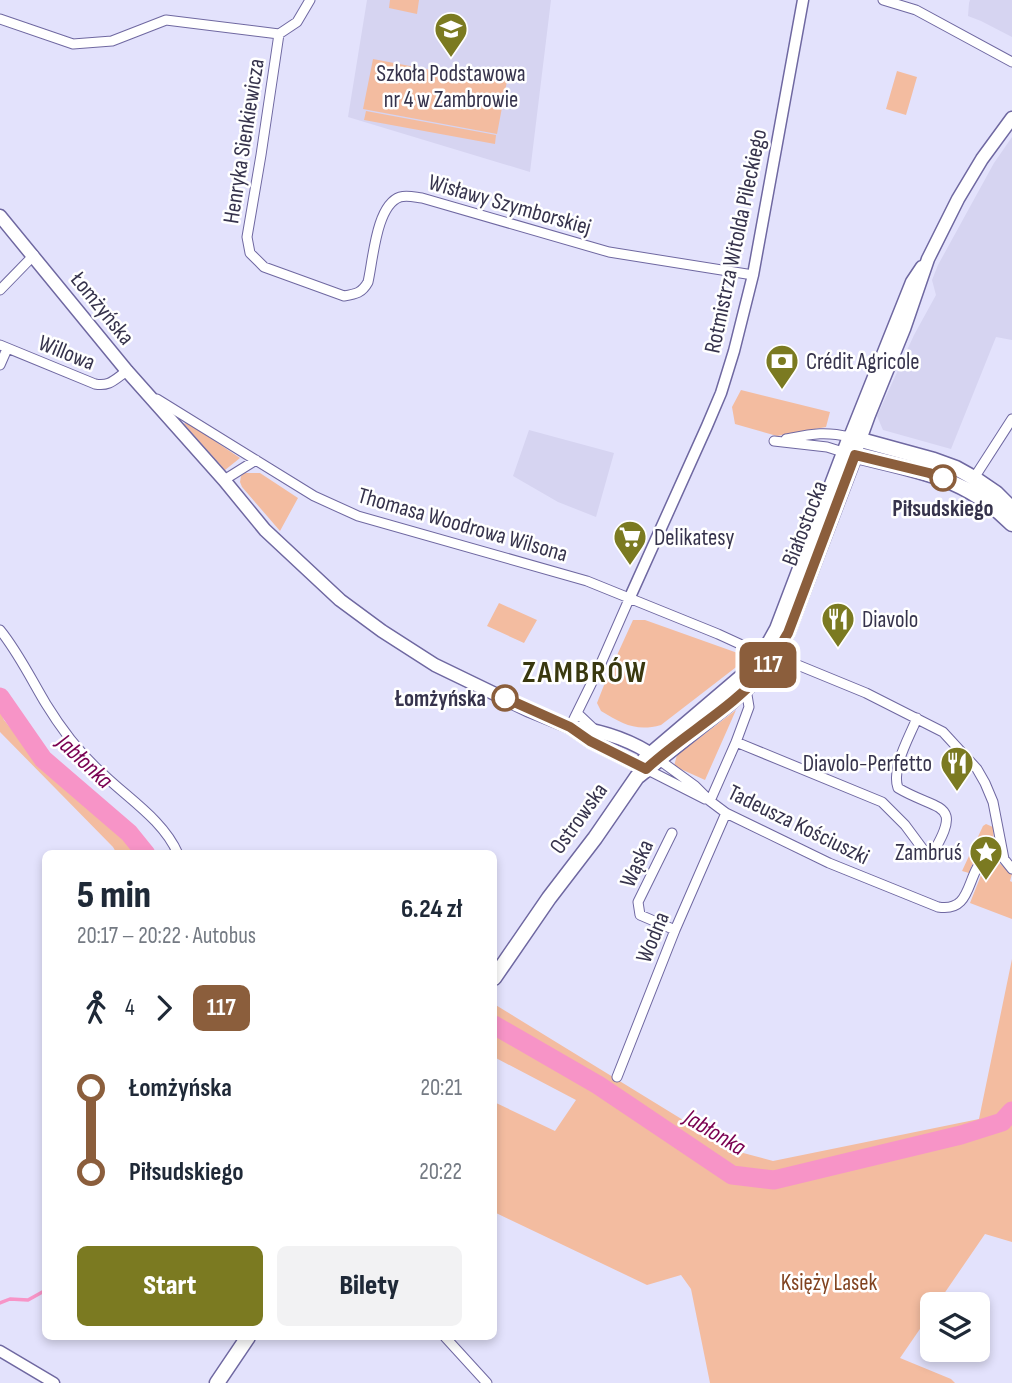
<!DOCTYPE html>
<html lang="pl">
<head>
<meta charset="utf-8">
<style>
  :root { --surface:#fff; --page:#f2f2f3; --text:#1f2937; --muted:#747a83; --accent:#7b7a21 }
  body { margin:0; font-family:"Sofia Sans Condensed",sans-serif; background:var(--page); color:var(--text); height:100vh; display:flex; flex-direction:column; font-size:26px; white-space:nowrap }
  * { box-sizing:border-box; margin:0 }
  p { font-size:23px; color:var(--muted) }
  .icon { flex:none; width:38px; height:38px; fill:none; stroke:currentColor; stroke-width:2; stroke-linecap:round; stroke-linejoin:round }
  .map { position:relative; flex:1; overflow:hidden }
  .details { position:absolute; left:42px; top:850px; width:455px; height:490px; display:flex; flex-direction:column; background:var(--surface); border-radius:10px; box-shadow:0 4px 10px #0003 }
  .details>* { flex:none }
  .badge { padding:0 14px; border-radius:10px; font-size:24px; line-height:46px }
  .fabs { position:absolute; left:920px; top:1292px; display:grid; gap:14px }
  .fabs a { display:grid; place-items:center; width:70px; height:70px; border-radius:10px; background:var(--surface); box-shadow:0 4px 10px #0003; font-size:35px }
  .map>.badge { position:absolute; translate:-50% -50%; box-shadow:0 0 0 4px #fff }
  .legs { display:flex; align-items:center; gap:10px; height:77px; padding:0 35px; font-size:23px }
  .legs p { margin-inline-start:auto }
  .headline { display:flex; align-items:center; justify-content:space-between; height:119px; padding:0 35px }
  h1 { font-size:38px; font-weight:800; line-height:52px }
  .primary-button { display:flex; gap:14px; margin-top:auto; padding:14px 35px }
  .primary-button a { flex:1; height:80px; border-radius:10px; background:var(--accent); color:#fff; font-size:28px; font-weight:800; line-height:80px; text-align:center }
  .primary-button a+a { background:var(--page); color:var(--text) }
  ul { padding:0 35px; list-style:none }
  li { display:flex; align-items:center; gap:24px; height:84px; font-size:26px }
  li i { display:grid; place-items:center; width:10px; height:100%; margin:0 9px; background:currentColor }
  li i::after { content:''; width:18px; height:18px; margin:-9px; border:5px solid; border-radius:50%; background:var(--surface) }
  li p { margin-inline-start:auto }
  li:first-child i { background:linear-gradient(#0000 50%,currentColor 0) }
  li:last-child i { background:linear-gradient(currentColor 50%,#0000 0) }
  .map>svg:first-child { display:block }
  .built { fill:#d6d4f1 }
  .green { fill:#f3bca0 }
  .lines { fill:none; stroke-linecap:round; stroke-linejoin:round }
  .stream { stroke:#f794c7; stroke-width:3.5 }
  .river { stroke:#f794c7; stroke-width:19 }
  .minor-casing { stroke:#6f68a1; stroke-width:11 }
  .tertiary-casing { stroke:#6f68a1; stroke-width:13 }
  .secondary-casing { stroke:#6f68a1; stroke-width:15 }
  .primary-casing { stroke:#6f68a1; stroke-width:17 }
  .minor { stroke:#fff; stroke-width:9 }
  .tertiary { stroke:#fff; stroke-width:10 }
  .secondary { stroke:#fff; stroke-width:12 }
  .primary { stroke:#fff; stroke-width:14 }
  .line-1-casing { stroke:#fff; stroke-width:16 }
  .line-1 { stroke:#8b5e3c; stroke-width:10 }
  .stop-1-dot { fill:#fff; stroke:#8b5e3c; stroke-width:3.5 }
  .labels { text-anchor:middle; stroke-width:5; stroke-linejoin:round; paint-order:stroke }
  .poi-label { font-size:23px; fill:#36334c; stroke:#fff; text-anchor:start }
  .street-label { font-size:23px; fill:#36334c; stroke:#fff }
  .stop-label { font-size:23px; font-weight:bold; fill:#36334c; stroke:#fff }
  .park-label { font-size:23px; fill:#814320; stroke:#fff }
  .water-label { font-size:24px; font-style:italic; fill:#7a0051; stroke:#fff }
  .district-label { font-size:30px; font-weight:bold; letter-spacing:2px; fill:#39380f; stroke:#fff }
</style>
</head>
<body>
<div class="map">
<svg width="1012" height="1383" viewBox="0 0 1012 1383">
  <rect width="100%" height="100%" fill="#e3e2fc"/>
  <path class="built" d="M 367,0 L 551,0 L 530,172 L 348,117 Z
    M 970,0 L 1012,0 L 1012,37 L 981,21 L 968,16 L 969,3 Z
    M 1012,137 L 1012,340 L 996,337 L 951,449 L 883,430 L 877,416 L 914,335 L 936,295 L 932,280 L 938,265 L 994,163 Z
    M 529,430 L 614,453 L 596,517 L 558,502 L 513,476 Z"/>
  <path class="green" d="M 390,0 L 419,0 L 417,14 L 389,8 Z
    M 373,59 L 473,78 L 474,75 L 507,81 L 497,134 L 363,109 Z
    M 897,71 L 917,77 L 906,115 L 886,109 Z
    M 366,111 L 496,135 L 495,144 L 364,120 Z
    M 741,390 L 830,412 L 826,427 L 777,436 L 735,424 L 732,407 Z
    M 185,423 L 191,425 L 240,458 L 225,470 L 184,424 Z
    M 245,473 L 260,473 L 298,498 L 280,531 L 242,487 L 240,482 L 241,476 Z
    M 499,603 L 537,620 L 524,643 L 487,626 Z
    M 633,620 L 645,620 L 746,656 L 744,661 L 661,725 C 636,732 623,724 601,711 L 597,703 L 608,675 Z
    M 736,710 L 705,780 L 674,766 L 677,755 Z
    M 0,711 L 4,720 L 37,761 L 132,848 L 135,854 L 117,854 L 113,847 L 0,732 Z
    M 986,824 L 993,827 C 995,851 991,842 978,857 C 973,862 971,867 969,873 L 962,871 L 983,826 Z
    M 993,862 L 998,862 L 1012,874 L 1010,881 L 1012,882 L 1012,919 L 970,903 L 985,865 Z
    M 1012,959 L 1012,1242 L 985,1234 L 937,1304 L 933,1304 L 933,1310 L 900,1358 L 951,1379 L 955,1383 L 710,1383 L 691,1289 L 681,1275 L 647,1285 L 494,1212 L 494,1102 L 555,1131 L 576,1100 L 494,1057 L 494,1004 L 732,1150 L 773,1161 L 979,1119 Z"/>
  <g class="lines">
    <path class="stream" d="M 0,1303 L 10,1299 L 28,1300 L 46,1290"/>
    <path class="river" d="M 0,697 L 43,759 L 129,833 L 146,854
      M 494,1025 L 598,1085 L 732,1175 L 774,1180 L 961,1135 L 1002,1122 L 1012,1111"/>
    <defs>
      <path id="minor" d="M 310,0 L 297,22 L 279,34 L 261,155 L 247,237 L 250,253 L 264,267 L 344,296 C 356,294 362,293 368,282 C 373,261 376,205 400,197 C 407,195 414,197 422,198 L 609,252 L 753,275
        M 883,0 L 916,10 L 1012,62
        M 0,19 L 73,44 L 112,41 L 166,20 L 279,34
        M 0,290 L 34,255
        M 0,345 L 95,384 C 110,387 115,379 127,371
        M 0,365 L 7,349
        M 157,399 L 314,496 L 358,516 L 587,581 L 718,634 L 755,651 L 760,658
        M 786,439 C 812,434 824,431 850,437
        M 774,441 L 827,447 L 846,453
        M 974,478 L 1012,419
        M 224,480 L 256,460
        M 0,630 C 18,652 31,679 46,704 C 62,730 81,755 104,775 C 129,799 164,821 178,854
        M 788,661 L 866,693 L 943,732 L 977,769 L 985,783 L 993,802 L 1004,859 L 1012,869
        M 577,713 L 595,730
        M 570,727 L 598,670 L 630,597
        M 736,742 L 882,802 L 905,825 L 925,852 L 931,856 C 965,800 938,812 898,788 C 891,768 909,738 917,718
        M 658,759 L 695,786 L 710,801 L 726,813 L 829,863 L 938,907 C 967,912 967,886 977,868 C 982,858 993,851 1001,844
        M 646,769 L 705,799
        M 710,801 L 736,742 L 749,707 L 746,689
        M 672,833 L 638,902 L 640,915 L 675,930
        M 617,1077 L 675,930 L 726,813
        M 445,1337 L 487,1383"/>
      <path id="tertiary" d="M 630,597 L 707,426 L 721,393 L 734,351 L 753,275 L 803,0
        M 0,1351 L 54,1383"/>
      <path id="secondary" d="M 0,216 L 127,371 L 224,480 L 265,530 L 340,600 L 382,631 L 435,665 L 528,710 L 570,727 L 590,741 L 646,769
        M 850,437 L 912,282 L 922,267
        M 857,448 L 869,415 L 904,329 L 928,259 L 958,199 L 982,159 L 1012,118
        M 574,727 C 603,731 633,741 657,758"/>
      <path id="primary" d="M 645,759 L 746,673 L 763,654 L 777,629 L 850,437 L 934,460 L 956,468 L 974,478 L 996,493 L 1012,509
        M 494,978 L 549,898 L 595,838 L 637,777 L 731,702 L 749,686 L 767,666 L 787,633 L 855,455 C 918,472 963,475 1012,524
        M 217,1383 L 248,1337"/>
    </defs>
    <use href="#minor" class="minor-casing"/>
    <use href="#tertiary" class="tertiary-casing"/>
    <use href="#secondary" class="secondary-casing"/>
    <use href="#primary" class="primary-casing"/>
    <use href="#minor" class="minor"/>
    <use href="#tertiary" class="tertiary"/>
    <use href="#secondary" class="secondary"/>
    <use href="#primary" class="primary"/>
  </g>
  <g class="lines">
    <defs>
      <path id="line-1" d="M 505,698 L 570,727 L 590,741 L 646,769 C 685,733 734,708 768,666 C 776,656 781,644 788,633 L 855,455 L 929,473 L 943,478"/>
    </defs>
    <use href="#line-1" class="line-1-casing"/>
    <use href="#line-1" class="line-1"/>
  </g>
  <defs>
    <symbol id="school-pin" viewBox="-11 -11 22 30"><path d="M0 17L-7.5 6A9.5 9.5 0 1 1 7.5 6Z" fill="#7b7a21" stroke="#fff"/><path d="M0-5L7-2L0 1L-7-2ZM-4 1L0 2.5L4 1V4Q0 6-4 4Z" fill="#fff"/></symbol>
    <symbol id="bank-pin" viewBox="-11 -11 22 30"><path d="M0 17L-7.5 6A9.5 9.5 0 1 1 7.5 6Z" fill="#7b7a21" stroke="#fff"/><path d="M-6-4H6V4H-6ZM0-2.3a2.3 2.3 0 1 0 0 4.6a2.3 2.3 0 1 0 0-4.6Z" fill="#fff"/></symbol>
    <symbol id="supermarket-pin" viewBox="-11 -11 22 30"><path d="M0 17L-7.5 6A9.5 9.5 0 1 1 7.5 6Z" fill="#7b7a21" stroke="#fff"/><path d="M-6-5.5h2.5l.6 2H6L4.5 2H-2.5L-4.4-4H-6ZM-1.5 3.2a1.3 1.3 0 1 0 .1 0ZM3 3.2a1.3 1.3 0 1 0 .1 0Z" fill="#fff"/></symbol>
    <symbol id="restaurant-pin" viewBox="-11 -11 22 30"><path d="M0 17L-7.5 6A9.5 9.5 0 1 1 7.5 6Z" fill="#7b7a21" stroke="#fff"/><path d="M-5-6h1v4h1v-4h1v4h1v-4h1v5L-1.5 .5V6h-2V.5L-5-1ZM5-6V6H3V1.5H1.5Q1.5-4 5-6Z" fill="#fff"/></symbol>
    <symbol id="sight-pin" viewBox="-11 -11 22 30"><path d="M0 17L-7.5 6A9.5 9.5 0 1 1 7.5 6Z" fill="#7b7a21" stroke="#fff"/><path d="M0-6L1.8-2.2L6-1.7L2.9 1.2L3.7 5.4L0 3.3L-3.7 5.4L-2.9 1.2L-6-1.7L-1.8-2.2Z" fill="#fff"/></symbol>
  </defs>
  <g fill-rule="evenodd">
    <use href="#school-pin" x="432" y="10" width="38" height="52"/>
    <use href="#bank-pin" x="763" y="342" width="38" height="52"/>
    <use href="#supermarket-pin" x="611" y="518" width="38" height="52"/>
    <use href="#restaurant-pin" x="819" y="600" width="38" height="52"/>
    <use href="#restaurant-pin" x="938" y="744" width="38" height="52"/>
    <use href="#sight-pin" x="967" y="833" width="38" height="52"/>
  </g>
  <g class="stop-1-dot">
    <circle cx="943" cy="478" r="12"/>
    <circle cx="505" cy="698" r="12"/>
  </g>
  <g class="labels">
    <g class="poi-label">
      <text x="451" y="81" text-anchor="middle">Szkoła Podstawowa<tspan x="451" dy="26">nr 4 w Zambrowie</tspan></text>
      <text x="806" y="369">Crédit Agricole</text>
      <text x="654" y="545">Delikatesy</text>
      <text x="862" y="627">Diavolo</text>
      <text x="932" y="771" text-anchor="end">Diavolo-Perfetto</text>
      <text x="962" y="860" text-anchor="end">Zambruś</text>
    </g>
    <g class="street-label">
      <text transform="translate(243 141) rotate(-81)" y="8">Henryka Sienkiewicza</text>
      <text transform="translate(510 204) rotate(16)" y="8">Wisławy Szymborskiej</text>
      <text transform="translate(735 241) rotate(-78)" y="8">Rotmistrza Witolda Pileckiego</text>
      <text transform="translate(103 308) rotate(51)" y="8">Łomżyńska</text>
      <text transform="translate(67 352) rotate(22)" y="8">Willowa</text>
      <text transform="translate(804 523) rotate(-69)" y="8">Białostocka</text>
      <text transform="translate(463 524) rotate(16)" y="8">Thomasa Woodrowa Wilsona</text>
      <text transform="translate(578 818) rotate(-54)" y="8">Ostrowska</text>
      <text transform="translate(799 824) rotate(26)" y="8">Tadeusza Kościuszki</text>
      <text transform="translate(636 863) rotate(-65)" y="8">Wąska</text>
      <text transform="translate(652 937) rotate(-68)" y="8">Wodna</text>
    </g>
    <g class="stop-label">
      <text x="943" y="516">Piłsudskiego</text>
      <text x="486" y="706" text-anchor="end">Łomżyńska</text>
    </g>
    <g class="park-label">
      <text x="829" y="1290">Księży Lasek</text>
    </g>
    <g class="water-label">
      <text transform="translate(85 761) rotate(43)" y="8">Jabłonka</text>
      <text transform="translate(715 1132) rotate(31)" y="8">Jabłonka</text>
    </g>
    <g class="district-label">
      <text x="585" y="682">ZAMBRÓW</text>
    </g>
  </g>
</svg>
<div class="fabs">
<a><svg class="icon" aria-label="layers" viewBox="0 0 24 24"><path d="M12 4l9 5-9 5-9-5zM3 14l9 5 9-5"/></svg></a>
</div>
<b class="badge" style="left:768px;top:665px;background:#8b5e3c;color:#fff">117</b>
<section class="details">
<div class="headline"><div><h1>5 min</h1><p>20:17 – 20:22 · Autobus</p></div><b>6.24 zł</b></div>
<div class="legs"><svg class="icon" aria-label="walk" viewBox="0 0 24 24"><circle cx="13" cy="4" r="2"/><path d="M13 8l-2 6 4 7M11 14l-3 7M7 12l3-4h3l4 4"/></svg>4<svg class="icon" aria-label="forward" viewBox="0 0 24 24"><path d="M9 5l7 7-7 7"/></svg><b class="badge" style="background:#8b5e3c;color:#fff">117</b></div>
<ul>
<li><i style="color:#8b5e3c"></i><b>Łomżyńska</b><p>20:21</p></li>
<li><i style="color:#8b5e3c"></i><b>Piłsudskiego</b><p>20:22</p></li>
</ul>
<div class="primary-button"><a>Start</a><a>Bilety</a></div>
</section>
</div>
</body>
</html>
